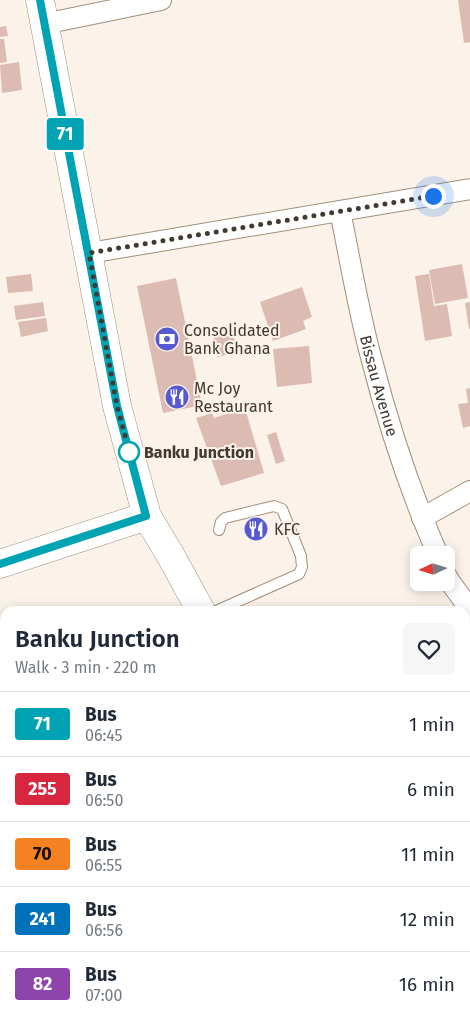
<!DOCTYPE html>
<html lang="en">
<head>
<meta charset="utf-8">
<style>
  :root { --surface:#fff; --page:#f6f6f7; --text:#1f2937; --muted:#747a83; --line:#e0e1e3 }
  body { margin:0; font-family:"Fira Sans",sans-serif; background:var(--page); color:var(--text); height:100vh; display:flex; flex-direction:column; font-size:19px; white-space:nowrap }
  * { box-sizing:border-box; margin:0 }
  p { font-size:16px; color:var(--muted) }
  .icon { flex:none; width:28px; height:28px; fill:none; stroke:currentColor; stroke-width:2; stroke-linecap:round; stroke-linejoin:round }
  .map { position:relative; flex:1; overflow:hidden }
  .sheet { position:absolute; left:0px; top:606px; width:470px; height:421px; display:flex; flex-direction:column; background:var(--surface); border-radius:15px 15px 0 0; box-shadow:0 2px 12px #0003 }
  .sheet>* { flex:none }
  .badge { padding:0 10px; border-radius:4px; font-size:18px; line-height:32px }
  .needle { width:32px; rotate:266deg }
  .controls { position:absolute; left:410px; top:546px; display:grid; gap:10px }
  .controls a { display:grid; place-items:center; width:45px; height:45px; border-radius:8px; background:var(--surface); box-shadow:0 2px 12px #0003; font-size:25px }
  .you { position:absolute; width:25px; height:25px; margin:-12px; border:4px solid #fff; border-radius:50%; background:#1a73e8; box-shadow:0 0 0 8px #1a73e833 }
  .map>.badge { position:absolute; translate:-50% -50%; box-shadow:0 0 0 2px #fff }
  .round { display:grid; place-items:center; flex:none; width:52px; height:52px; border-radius:8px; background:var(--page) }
  .head { display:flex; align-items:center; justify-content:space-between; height:85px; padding:0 15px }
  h1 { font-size:24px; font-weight:600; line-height:38px }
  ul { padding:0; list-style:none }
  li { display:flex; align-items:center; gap:15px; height:65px; padding:0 15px; border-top:1px solid var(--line) }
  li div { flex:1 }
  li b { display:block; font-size:19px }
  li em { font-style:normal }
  li .badge { min-width:55px; font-weight:700; text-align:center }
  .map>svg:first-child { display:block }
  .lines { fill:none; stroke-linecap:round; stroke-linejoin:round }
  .stream { stroke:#b6c99a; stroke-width:5 }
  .building { fill:#dcbbb2 }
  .lane-casing { stroke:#a38e79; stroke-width:12 }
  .street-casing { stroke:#a38e79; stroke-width:22 }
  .secondary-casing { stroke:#a38e79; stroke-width:29 }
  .lane { stroke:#fff; stroke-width:10 }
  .street { stroke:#fff; stroke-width:20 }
  .secondary { stroke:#fff; stroke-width:28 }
  .line-casing { stroke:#fff; stroke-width:11 }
  .line { stroke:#00a3b4; stroke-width:8 }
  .walk { stroke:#423930; stroke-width:5; stroke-dasharray:0 9 }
  .stop-dot { fill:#fff; stroke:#00a3b4; stroke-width:2.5 }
  .labels { text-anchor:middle; stroke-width:4; stroke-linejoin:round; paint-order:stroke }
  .poi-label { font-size:16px; fill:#423930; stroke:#fbf2e9; text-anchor:start }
  .street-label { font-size:16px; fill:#423930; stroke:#fbf2e9 }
  .stop-label { font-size:16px; font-weight:bold; fill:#423930; stroke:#fbf2e9; text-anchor:start }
</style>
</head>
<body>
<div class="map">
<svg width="470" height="1027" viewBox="0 0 470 1027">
  <rect width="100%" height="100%" fill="#fbf2e9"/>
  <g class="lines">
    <path class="stream" d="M 0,896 L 5,896
      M 388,1022 L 391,1027"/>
  </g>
  <path class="building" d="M 458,0 L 470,0 L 470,42 L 464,43 Z
    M 6,26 L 8,36 L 0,37 L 0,27 Z
    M 0,39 L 4,39 L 7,62 L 0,63 Z
    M 19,62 L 22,90 L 2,93 L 0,65 Z
    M 462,264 L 468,298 L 435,304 L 429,270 Z
    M 31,274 L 33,291 L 8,293 L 6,277 Z
    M 429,274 L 434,306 L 447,304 L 452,336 L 425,341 L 415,276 Z
    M 176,278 L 202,405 L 163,413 L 137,286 Z
    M 302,287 L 312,317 L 303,321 L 306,329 L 273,341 L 260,302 Z
    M 43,302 L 45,316 L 16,320 L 14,306 Z
    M 470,302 L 470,329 L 469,329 L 465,303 Z
    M 46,318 L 48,331 L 21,337 L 18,322 Z
    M 232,328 L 237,352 L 218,357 L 212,332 Z
    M 309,346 L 312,383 L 277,387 L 273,349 Z
    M 470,388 L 470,426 L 463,428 L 458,404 L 468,403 L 466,389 Z
    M 245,408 L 264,473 L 221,486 L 196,418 L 212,413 L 214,418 Z
    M 276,432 L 285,461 L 276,464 L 267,435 Z
    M 470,787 L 470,840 L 465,844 L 465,791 Z"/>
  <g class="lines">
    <defs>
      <path id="lane" d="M 216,611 L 299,574 L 302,567 L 301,556 L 282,509 L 274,506 L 225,518 L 221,522 L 219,530"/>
      <g id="street">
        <path d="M 44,24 L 161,0"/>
        <path id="s1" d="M 340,211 C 350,259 358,309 371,357 C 388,424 410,491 438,555"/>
        <path d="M 89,253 L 470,189"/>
        <path d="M 422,518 L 470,491"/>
        <path d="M 446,575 L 450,582 L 470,609"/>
        <path d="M 465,693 L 470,688"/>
        <path d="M 0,812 L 5,827"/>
      </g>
      <path id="secondary" d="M 40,0 L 117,406 L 147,516 L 172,558 L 201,611
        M 0,564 L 147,516
        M 465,908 L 470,911"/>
    </defs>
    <use href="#lane" class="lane-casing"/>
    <use href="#street" class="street-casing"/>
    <use href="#secondary" class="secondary-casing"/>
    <use href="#lane" class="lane"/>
    <use href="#street" class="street"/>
    <use href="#secondary" class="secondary"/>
  </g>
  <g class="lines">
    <defs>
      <path id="line" d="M 0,564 L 146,516 L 117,406 L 40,0"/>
    </defs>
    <use href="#line" class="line-casing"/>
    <use href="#line" class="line"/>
    <path class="walk" d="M 129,452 L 132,461 L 117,406 L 89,253 L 433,196"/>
  </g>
  <defs>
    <symbol id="bank-disc" viewBox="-11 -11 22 22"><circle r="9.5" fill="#5659d0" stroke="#fbf2e9"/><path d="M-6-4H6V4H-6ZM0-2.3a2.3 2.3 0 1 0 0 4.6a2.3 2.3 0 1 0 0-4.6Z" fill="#fff"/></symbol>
    <symbol id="restaurant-disc" viewBox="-11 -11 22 22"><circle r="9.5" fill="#5659d0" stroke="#fbf2e9"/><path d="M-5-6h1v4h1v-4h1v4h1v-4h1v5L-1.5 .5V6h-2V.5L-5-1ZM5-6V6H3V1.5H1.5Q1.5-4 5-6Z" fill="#fff"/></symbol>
  </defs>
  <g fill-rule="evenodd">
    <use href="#bank-disc" x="153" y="325" width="28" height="28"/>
    <use href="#restaurant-disc" x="163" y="383" width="28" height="28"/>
    <use href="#restaurant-disc" x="242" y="515" width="28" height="28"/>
  </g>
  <circle class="stop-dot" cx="129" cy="452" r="10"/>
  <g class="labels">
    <g class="poi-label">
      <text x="184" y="336">Consolidated<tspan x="184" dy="18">Bank Ghana</tspan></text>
      <text x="194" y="394">Mc Joy<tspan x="194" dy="18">Restaurant</tspan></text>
      <text x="274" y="535">KFC</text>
    </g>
    <g class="street-label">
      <text dy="6" stroke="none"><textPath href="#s1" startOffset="179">Bissau Avenue</textPath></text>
    </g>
    <g class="stop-label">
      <text x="144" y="458">Banku Junction</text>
    </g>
  </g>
</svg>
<div class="controls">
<a><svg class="needle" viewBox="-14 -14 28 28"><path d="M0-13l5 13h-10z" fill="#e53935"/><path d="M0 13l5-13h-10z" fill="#747a83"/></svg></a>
</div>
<div class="you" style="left:433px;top:196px"></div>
<b class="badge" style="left:65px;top:134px;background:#00a3b4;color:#fff">71</b>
<section class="sheet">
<div class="head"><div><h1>Banku Junction</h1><p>Walk · 3 min · 220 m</p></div><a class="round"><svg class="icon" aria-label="heart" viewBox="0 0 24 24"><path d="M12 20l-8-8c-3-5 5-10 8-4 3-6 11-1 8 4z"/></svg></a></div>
<ul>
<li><span class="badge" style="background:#00a3b4;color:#fff">71</span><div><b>Bus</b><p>06:45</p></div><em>1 min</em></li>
<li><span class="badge" style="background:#d7263d;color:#fff">255</span><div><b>Bus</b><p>06:50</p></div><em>6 min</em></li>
<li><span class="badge" style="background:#f58220;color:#111">70</span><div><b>Bus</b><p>06:55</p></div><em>11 min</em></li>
<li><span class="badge" style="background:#0072bc;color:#fff">241</span><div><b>Bus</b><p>06:56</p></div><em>12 min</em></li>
<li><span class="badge" style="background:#8e44ad;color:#fff">82</span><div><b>Bus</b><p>07:00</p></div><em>16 min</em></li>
</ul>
</section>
</div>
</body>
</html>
